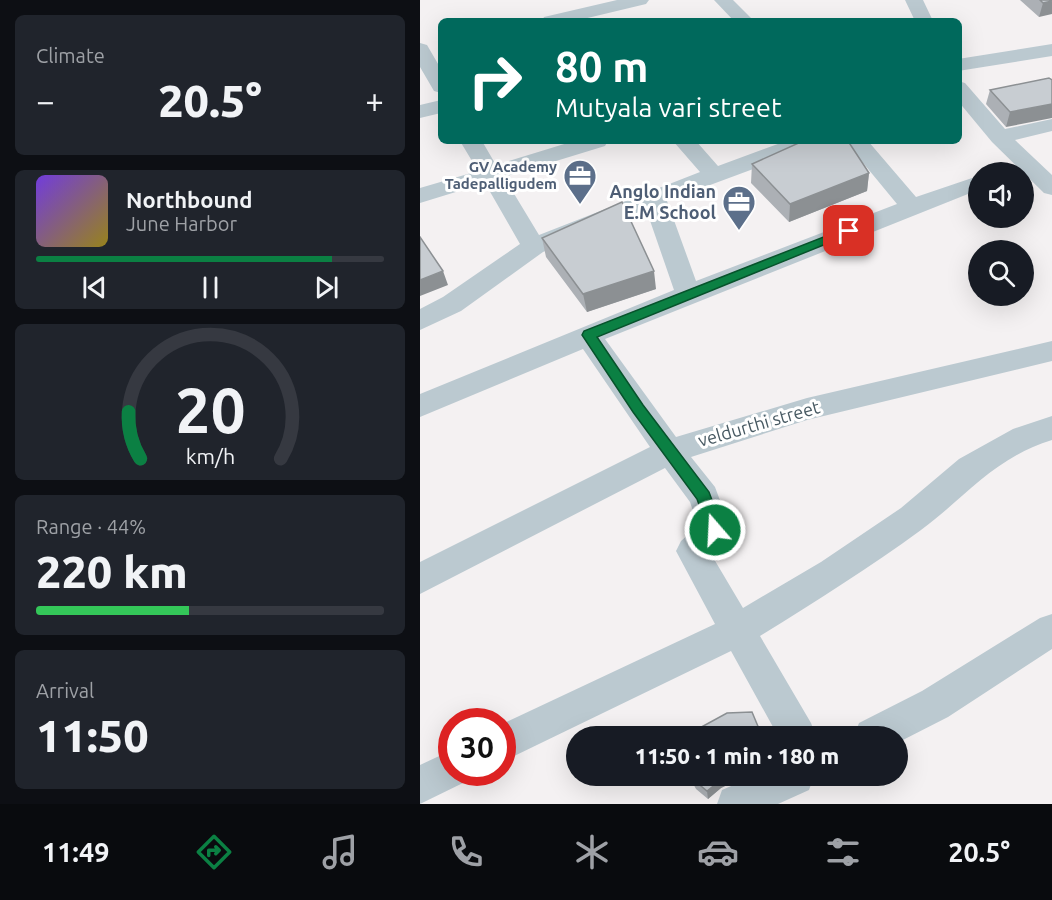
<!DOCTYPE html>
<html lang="en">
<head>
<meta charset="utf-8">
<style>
	body { margin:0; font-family:Ubuntu,sans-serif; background:#20242c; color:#f1f3f6; height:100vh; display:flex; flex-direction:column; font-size:22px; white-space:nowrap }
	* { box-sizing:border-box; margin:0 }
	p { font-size:20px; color:#9ea1a6 }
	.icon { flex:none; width:33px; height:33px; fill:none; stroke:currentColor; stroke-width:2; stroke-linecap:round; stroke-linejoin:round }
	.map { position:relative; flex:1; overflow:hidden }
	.side { display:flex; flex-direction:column; gap:15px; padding:15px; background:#0d0f14; width:420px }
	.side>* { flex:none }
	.hud { position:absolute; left:18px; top:18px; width:524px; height:126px; border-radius:9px; box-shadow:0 6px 24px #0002; background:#00695c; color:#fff; overflow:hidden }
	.buttons { position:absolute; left:548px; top:162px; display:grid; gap:12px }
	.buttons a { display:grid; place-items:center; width:66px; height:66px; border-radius:50%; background:#171b24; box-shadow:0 6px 24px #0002; font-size:30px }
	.speed { position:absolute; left:18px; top:708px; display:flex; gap:12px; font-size:30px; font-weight:700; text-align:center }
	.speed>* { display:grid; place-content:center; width:78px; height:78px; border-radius:50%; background:#171b24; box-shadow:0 6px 24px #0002; line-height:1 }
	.speed .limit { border:9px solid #d22; background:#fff; color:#111 }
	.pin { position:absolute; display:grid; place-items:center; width:51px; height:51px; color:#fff; margin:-26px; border-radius:12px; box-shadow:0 3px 9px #0006 }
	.me { position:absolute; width:66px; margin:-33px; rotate:341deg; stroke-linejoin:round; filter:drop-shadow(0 0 4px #0008) }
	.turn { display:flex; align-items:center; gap:21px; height:126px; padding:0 18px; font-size:27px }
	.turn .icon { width:78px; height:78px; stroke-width:2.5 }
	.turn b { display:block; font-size:42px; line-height:51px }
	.big { font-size:45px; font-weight:800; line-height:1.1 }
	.side .card { flex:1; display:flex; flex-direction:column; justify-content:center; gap:9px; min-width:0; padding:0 21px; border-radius:9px; background:#20242c }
	.side .dial { align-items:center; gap:0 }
	.dial svg { height:156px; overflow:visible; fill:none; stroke:#363941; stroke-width:7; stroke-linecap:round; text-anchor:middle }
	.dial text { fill:#f1f3f6; stroke:none }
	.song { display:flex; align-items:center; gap:18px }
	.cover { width:72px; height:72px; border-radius:9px; background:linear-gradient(135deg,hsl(260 70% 55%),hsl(50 70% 35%)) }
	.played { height:6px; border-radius:3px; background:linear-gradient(90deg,#0b8043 85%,#363941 85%) }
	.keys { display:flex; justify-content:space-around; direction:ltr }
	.heat { display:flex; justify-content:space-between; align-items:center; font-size:33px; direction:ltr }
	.charge { height:9px; border-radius:4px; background:linear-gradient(90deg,#34c759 44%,#363941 0) }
	.trip { position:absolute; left:146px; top:726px; width:342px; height:60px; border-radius:30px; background:#171b24; box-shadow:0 6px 24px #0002; font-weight:800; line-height:60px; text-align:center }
	.tab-bar { display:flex; height:96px; justify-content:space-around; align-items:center; background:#090b0e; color:#9ea1a6 }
	.tab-bar .icon { width:42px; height:42px }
	.tab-bar .current { color:#0b8043 }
	.tab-bar b { font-size:27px; color:#f1f3f6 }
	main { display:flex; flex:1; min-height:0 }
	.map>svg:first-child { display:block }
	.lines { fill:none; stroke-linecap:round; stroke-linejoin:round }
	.minor { fill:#bbc9d0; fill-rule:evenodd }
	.wall { fill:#acb0b5 }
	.shaded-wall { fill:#8c9093 }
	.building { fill:#c8cdd2; stroke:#8c9093; stroke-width:1.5 }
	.route { fill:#0b8043; stroke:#07532c; stroke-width:1.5 }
	.labels { text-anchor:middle; stroke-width:6; stroke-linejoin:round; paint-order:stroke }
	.far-service-label { font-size:15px; font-weight:bold; fill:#4e5e75; stroke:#fff; text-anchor:end }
	.service-label { font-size:18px; font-weight:bold; fill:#4e5e75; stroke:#fff; text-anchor:end }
	.street-label { font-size:18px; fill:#475962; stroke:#fff }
</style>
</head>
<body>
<main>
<section class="side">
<div class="card"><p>Climate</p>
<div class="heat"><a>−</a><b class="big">20.5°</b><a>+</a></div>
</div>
<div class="card">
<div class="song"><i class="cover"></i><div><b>Northbound</b><p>June Harbor</p></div></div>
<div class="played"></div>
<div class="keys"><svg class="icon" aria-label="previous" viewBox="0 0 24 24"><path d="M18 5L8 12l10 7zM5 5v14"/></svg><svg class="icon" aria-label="pause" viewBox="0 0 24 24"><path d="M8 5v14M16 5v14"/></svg><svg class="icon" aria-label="next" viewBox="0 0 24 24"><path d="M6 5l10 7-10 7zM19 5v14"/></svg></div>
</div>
<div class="card dial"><svg viewBox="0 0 100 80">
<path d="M14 69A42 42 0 1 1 86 69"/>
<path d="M14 69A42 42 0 0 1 8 45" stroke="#0b8043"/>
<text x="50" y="56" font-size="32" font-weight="700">20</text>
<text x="50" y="72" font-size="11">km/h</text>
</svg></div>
<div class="card"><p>Range · 44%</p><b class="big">220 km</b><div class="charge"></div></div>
<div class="card"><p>Arrival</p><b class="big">11:50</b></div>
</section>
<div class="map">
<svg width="632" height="804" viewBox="0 0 632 804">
	<rect width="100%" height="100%" fill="#f4f1f2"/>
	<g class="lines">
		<path class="minor" d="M197,0H229L226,4L155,21H122L124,17Z
			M294,0H313L334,21H314Z
			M485,0H503L513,21H495Z
			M0,43L7,45L21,69V93L14,91L0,67Z
			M632,44V56L538,71V59Z
			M538,81L545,83L585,129L632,119V131L595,140L632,175V195L624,193L572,142L538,101Z
			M21,100V113L0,118V105Z
			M40,141H62L76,165L154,141H188L185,146L84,177L119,235L280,172L253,141H276L298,166L366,141H398L395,146L247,201L276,281L477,204L425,141H448L496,197L558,176V190L185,339L256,437L387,398L632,341V361L387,420L271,457L295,487L311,530L306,540L291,554L323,608L401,562L481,508L539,459L593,429L632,416V440C574,458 547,496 501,530C449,568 395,602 340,636L391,723L396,736H358L311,651L82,762V724L295,624L256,551L261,541L278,526L270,502L245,468L0,594V562L230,447L163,349L0,417V394L254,290L226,209L123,252L41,311L0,330V309L23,297L100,244L65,183L0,203V188L58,171Z
			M632,614V649L528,717L477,743V736H434L439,723L502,691L620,618Z
			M32,750V772H50L45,782L0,804V765Z
			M334,776H394L389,790L358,804H297L302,790Z"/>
	</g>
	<path class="wall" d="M600,0H632L619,17Z
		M629,78L586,127L566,104L570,90Z
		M332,164L449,173L447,191L369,222L331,183Z
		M122,238L236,289L167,312L126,257Z
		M269,776H325L301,788L288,799L276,789Z"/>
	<path class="shaded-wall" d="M632,1V14L619,17L623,3Z
		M632,104V118L586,127L590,112Z
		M449,173L447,191L369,222L370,204Z
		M23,271L28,285L0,296V280Z
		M234,271L236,289L167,312L163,294Z
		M309,776H325L301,788L288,799L287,791L301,780Z"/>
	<path class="building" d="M620,0H632V1L623,3Z
		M629,78L632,80V104L590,112L570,90Z
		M383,141H428L449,173L370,204L332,164Z
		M202,202L234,271L163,294L122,238Z
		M0,237L23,271L0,280Z
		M332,712L342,736H265L307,713Z
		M272,776H309L301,780L287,791L275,781Z"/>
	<path class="route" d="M429,227L435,231L433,233L177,337L223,405L289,492L303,530L300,535H290L277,499L213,412L162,335L164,331Z"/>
	<defs>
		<symbol id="office-pin" viewBox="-11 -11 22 30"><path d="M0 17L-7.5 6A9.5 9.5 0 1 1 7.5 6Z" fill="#5c6f8a" stroke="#fff"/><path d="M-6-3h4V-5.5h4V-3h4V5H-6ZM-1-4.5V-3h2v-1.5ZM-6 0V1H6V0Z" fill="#fff"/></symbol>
	</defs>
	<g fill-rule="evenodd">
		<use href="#office-pin" x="141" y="157" width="38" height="52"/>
		<use href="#office-pin" x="300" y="183" width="38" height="52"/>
	</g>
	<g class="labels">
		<g class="far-service-label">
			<text x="137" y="172">GV Academy<tspan x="137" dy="17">Tadepalligudem</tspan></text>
		</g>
		<g class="service-label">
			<text x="296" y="198">Anglo Indian<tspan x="296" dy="21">E.M School</tspan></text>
		</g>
		<g class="street-label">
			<text transform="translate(339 424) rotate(-16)" y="6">veldurthi street</text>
		</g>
	</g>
</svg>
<div class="buttons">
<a><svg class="icon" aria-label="sound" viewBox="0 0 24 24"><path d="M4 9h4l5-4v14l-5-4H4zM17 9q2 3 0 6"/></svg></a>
<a><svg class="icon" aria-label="search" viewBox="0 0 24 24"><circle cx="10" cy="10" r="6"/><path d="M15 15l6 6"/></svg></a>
</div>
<div class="speed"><div class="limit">30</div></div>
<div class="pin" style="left:429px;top:231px;background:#d93025"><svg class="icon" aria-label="arrive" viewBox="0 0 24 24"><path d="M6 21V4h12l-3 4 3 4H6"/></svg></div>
<svg class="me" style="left:295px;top:530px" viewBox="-20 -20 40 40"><circle r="17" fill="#0b8043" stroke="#fff" stroke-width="3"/><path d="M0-11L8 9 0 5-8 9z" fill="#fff"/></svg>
<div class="trip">11:50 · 1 min · 180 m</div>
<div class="hud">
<div class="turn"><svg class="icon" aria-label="right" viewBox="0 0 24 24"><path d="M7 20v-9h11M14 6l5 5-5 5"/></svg><div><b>80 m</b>Mutyala vari street</div></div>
</div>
</div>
</main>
<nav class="tab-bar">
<b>11:49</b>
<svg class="icon current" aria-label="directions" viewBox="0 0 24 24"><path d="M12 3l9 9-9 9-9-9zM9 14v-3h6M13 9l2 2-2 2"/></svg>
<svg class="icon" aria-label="music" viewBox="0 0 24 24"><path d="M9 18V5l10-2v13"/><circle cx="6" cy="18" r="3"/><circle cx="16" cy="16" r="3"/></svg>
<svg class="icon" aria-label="phone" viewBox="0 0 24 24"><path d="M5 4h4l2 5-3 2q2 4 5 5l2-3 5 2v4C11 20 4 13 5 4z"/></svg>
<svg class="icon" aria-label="climate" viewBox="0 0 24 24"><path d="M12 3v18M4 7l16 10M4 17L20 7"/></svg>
<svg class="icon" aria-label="car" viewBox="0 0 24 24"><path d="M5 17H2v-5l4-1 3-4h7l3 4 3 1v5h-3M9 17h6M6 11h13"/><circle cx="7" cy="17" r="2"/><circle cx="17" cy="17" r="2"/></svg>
<svg class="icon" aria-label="filters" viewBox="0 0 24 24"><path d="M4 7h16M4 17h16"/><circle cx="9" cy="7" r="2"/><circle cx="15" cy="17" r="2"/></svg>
<b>20.5°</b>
</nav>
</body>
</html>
